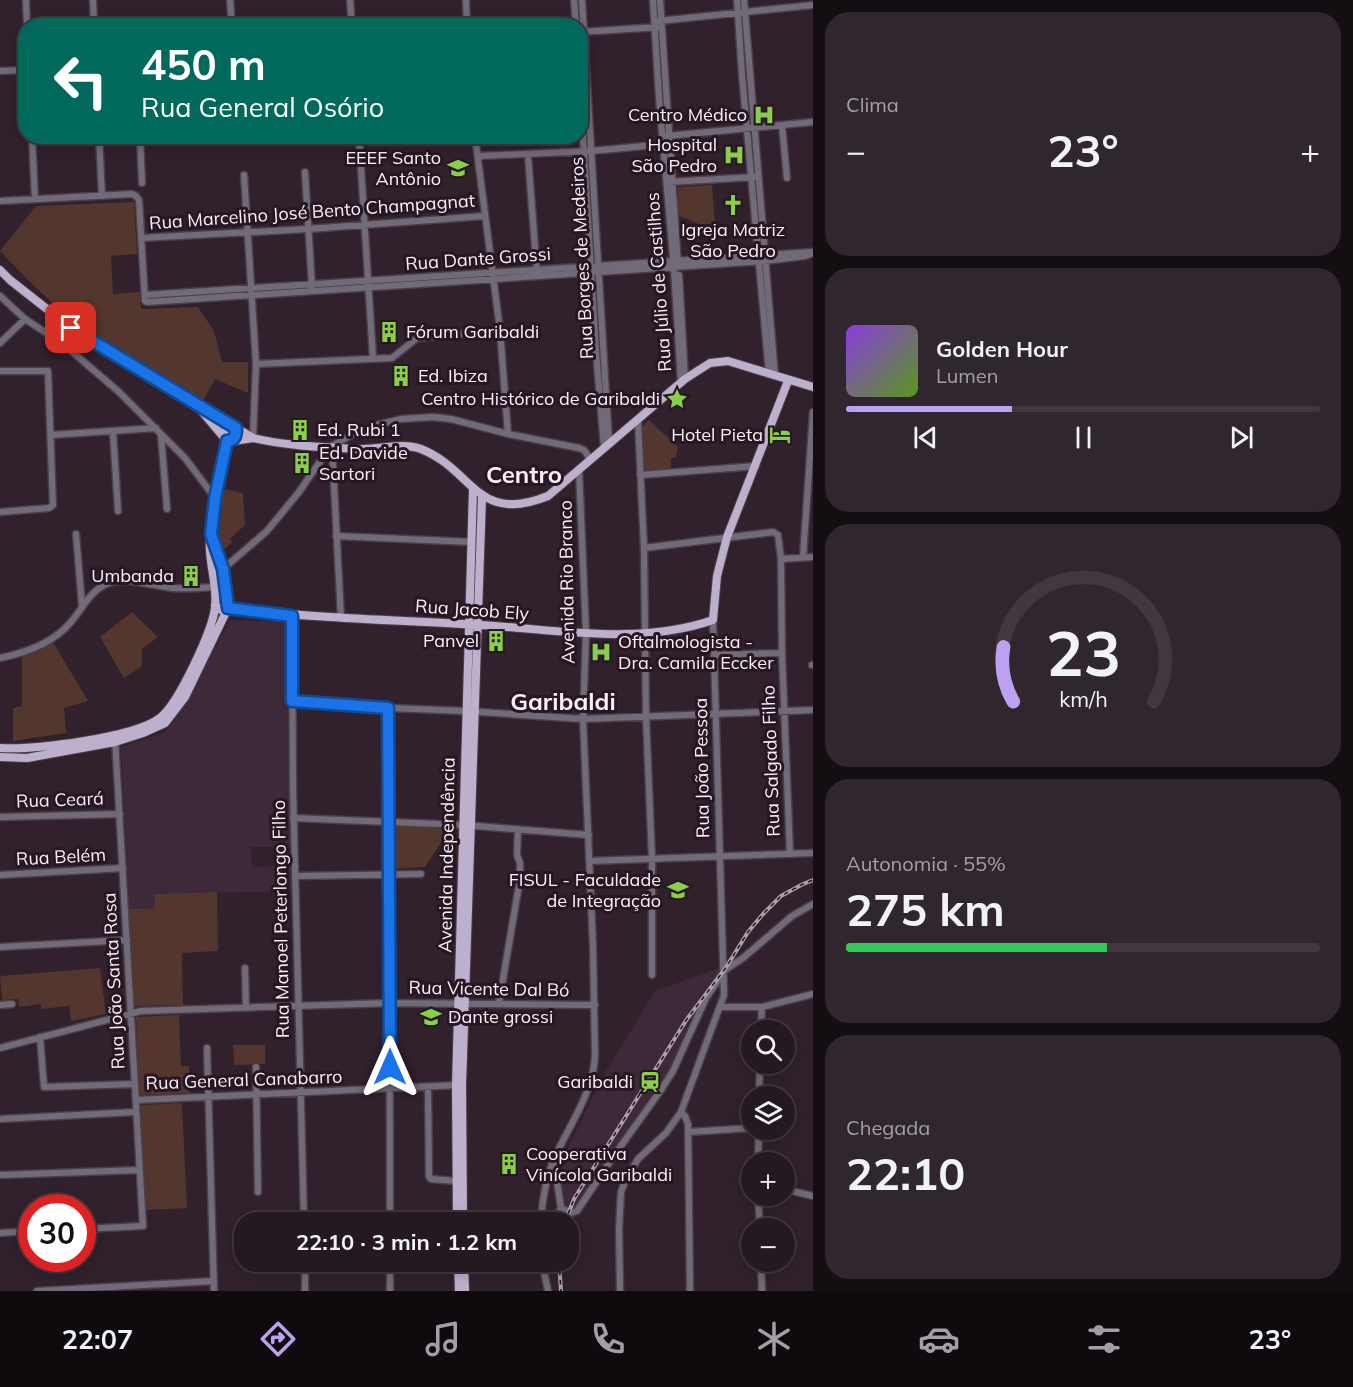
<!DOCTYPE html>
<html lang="pt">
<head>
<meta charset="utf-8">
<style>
	body { margin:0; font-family:Mulish,sans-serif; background:#30262e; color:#f1f3f6; height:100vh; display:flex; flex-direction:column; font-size:22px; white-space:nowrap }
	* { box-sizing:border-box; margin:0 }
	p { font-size:20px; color:#a3a0a5 }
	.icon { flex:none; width:33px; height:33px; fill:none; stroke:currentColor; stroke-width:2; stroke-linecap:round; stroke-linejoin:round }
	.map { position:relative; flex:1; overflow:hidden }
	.details { display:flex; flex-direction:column; gap:12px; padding:12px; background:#140e12; width:540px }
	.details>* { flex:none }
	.top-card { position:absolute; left:18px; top:18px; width:570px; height:126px; border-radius:24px; box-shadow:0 3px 15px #0003,0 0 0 2px #41383f; background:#00695c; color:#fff; overflow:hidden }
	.buttons { position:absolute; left:741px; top:1020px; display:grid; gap:12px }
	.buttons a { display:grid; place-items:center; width:54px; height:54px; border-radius:50%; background:#241921; box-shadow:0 3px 15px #0003,0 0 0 2px #41383f; font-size:30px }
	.speed { position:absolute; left:18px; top:1194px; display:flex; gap:12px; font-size:30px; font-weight:700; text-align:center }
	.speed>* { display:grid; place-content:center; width:78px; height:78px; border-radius:50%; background:#241921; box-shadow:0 3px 15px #0003,0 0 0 2px #41383f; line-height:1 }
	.speed .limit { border:9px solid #d22; background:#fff; color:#111 }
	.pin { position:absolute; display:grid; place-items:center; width:51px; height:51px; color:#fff; margin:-26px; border-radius:12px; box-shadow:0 3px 9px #0006 }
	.me { position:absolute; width:66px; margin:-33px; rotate:0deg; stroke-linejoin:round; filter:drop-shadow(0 0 4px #0008) }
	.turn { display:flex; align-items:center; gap:21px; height:126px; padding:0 24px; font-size:27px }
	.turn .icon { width:78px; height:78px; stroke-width:2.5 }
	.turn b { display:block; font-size:42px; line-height:51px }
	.big { font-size:45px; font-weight:700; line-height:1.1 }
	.details .card { flex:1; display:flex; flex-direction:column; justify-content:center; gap:9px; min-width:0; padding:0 21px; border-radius:24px; background:#30262e }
	.details .dial { align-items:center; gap:0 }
	.dial svg { height:156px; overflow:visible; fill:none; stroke:#41383f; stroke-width:7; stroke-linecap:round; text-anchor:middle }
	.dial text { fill:#f1f3f6; stroke:none }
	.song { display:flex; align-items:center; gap:18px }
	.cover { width:72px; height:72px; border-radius:9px; background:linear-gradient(135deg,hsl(270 70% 55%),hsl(90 70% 35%)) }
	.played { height:6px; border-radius:3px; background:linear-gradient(90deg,#bca0f2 35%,#41383f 35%) }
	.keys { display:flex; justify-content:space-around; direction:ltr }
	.heat { display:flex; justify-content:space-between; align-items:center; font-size:33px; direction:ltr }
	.charge { height:9px; border-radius:4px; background:linear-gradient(90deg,#34c759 55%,#41383f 0) }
	.trip { position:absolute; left:234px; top:1212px; width:345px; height:60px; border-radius:24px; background:#241921; box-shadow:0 3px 15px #0003,0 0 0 2px #41383f; font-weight:700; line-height:60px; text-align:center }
	.tab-bar { display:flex; height:96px; justify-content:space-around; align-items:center; background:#0e0a0d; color:#a3a0a5 }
	.tab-bar .icon { width:42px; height:42px }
	.tab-bar .current { color:#bca0f2 }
	.tab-bar b { font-size:27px; color:#f1f3f6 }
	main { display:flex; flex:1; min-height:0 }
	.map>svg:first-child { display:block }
	.built { fill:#3e2939 }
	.green { fill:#53362d }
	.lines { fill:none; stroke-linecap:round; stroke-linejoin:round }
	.minor-casing { stroke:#4d3e49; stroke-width:9 }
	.major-casing { stroke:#4d3e49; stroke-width:10 }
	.minor { stroke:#716b79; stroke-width:6 }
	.major { stroke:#bdb0cd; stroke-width:8 }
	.rail-casing { stroke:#ada0a9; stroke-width:4 }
	.rail { stroke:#261722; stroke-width:1.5; stroke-dasharray:4.5; stroke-linecap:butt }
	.route-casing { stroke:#114b97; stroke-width:15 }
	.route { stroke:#1a73e8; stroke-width:10 }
	.labels { text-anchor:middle; stroke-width:6; stroke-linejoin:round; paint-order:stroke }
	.poi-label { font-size:18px; fill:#fcf0f8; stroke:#261722; text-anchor:end }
	.street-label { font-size:18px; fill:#fcf0f8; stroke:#261722 }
	.district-label { font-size:24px; font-weight:bold; fill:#fcf0f8; stroke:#261722 }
</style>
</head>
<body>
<main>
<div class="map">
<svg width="813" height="1291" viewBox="0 0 813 1291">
	<rect width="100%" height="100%" fill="#30212c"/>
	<path class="built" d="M230,620L286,622L291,847H251L252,867L292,866V891L155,894V908L129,909L121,747L166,732L185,704Z
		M718,969L722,973L690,1021L670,1072L643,1114L572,1213L563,1206L558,1169L603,1076L655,991Z"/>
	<path class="green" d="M712,185L715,224L701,225L678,215V187Z
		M134,202L137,254L111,256L113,294L140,292L141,309L198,307L214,331L222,362H248V393L215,379L203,401C157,373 109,348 67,315C43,296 21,273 0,251L36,206Z
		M649,420L678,447L676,457L671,458V470L642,473L641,428Z
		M222,489L243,493L245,525L230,539L232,542L222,552C208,537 219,507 222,489Z
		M132,612L158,637L142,649V666L124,678L100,637Z
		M53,642L88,701L64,708L66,733L13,741V708L22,706V658Z
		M390,824L451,827L425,867L391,869Z
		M217,892L218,951L182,953L183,1005L132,1006L129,909L155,908V894Z
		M100,968L106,1014L71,1021L69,1006L41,1009V1004L19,1007L18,999L2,1000L0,976Z
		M179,1015L181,1066H189L190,1093L139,1095L136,1017Z
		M233,1045H265V1064L234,1065Z
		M182,1103L187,1208L145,1210L140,1105Z"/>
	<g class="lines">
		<defs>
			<path id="minor" d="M26,0L27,26
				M93,0L94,26
				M230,0L232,26
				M350,0L352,26
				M466,0L467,26
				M574,0L576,26
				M582,0L609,442
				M653,0L659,98L674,268L681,383
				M660,0L678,265
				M737,0L742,75L769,374
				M744,0L775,376
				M659,21L813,5
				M580,32L659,27
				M0,71L26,70
				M580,88L596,352L604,447
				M782,125L787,178
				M32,136L35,199
				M99,136L102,196
				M140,136L142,183
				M359,136L373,359
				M475,136L500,330L508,434
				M667,136L813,122
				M528,155L537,274
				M478,156L591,151L666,144
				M305,172L312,288
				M244,175L256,364L253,438
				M669,182L754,177
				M0,201L132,194L136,196L139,200L145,301L147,302L765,261L805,256L813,253
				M141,238L308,229L485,216
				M679,275L685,379
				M145,295L813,252
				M0,296L25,319L62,343L119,392L185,458L215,498
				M0,343L25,319
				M256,364L392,358L417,338L500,330
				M0,371H48L53,505L49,508L0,512
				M638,421L644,548L646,717L652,859V975
				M113,432L118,511
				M51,435L156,428
				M161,435L167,509
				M640,475L756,466
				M76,534L82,606
				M336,536L472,542
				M644,548L773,532L778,535L781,559L782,653L790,854
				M803,557L813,412
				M781,559L813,557
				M223,569L267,531L299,492L330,447
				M292,616L293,788L304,1222
				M341,618L332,446L356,432L377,425L401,419L433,417L451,419L508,434L579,448L584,450L590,459
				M714,655L782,653
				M0,658C25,653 53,643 70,623C81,611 89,593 104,585C126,575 150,586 173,588C187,589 201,588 215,587
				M812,665H813
				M292,701L389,708L466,711L583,719L813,710
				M389,708L390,1222
				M0,817L120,814
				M293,818L464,825L589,835
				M590,861L813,853
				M0,875L123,868
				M295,876L421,874
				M0,947L127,940
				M245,968L246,1008
				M499,1003L520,879V863L517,855L518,829
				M0,1005L12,1004
				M720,1007H762L813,994
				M761,1030L762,1007
				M40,1037L44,1087L135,1084
				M0,1048L141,1011L390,1003L595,1005
				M207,1048L214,1291
				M256,1067L258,1192
				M428,1087L429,1177L431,1179L456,1181
				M759,1096L760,1064
				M136,1100L459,1085
				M681,1112L685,1116L688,1124L690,1291
				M0,1119L136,1112
				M688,1132L752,1128
				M554,1161L561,1208
				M758,1162L759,1130
				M0,1175L139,1170
				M784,1189L813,1196
				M758,1196L760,1228
				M541,1222C542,1201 546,1178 554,1159C569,1125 593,1094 595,1056L593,946L583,719L586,633L579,470
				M554,1222L561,1208L571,1213L577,1211L613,1157L661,1090L673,1071L706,998L725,970L743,958L792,916L813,904
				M82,1229L143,1226L115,739
				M0,1233L32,1231
				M305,1262V1291
				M542,1262L548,1291
				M761,1262L762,1291
				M37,1291L214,1281
				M390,1291V1262
				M620,1291L619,1228L621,1192L625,1181L638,1159L666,1133L681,1112L724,995L713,620"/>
			<path id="major" d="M0,270L10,280L71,328L253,438C288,446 321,447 357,449C377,450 401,442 421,449C474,470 476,525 548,496L685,379L710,363L728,361L813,387
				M199,408L226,440
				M227,442L253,438
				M215,605L221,610L228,608C311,618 395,620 478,625C556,629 638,646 713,620L717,576L727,537L788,381
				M0,748C34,750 134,738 160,718C179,703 212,631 215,608C218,585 208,562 210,540C213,503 225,467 225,432L231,424
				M0,757L27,758L115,742L143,733L165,723L185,697L228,608L223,569L213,541
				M457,1222L456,1085L473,489
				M463,1222L462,1085L482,497
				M458,1262L459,1291
				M464,1262L465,1291"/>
		</defs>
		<use href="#minor" class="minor-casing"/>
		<use href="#major" class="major-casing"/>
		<use href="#minor" class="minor"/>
		<use href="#major" class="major"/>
		<defs>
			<path id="rail" d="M565,1222L574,1199L687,1019L725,969L748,932L763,914L781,896L803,884L813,880
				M559,1262L561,1291"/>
		</defs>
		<use href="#rail" class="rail-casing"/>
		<use href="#rail" class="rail"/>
	</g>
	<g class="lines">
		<defs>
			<path id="route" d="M71,328L236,428C236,436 235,440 227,441L215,498L211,534L223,569L228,608L292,616V701L388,708L390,1067"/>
		</defs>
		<use href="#route" class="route-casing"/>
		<use href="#route" class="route"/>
	</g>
	<defs>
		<symbol id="hospital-bare" viewBox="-9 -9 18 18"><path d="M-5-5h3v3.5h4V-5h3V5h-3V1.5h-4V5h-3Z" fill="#89cf48" stroke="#261722" stroke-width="2.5" paint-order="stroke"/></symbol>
		<symbol id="school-bare" viewBox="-9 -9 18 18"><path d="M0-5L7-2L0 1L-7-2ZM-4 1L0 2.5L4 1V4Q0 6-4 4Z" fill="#89cf48" stroke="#261722" stroke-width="2.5" paint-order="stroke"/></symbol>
		<symbol id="church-bare" viewBox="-9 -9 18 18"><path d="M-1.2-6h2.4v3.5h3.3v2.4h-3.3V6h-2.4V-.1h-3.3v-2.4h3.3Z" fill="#89cf48" stroke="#261722" stroke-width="2.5" paint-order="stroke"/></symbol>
		<symbol id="building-bare" viewBox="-9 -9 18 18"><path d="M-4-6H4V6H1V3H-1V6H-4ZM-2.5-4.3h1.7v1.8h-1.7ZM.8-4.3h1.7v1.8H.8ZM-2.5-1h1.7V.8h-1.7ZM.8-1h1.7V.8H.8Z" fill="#89cf48" stroke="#261722" stroke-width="2.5" paint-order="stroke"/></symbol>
		<symbol id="sight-bare" viewBox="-9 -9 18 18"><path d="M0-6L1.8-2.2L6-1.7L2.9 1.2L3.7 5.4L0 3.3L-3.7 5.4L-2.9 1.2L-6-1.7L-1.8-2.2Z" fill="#89cf48" stroke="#261722" stroke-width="2.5" paint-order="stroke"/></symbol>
		<symbol id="hotel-bare" viewBox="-9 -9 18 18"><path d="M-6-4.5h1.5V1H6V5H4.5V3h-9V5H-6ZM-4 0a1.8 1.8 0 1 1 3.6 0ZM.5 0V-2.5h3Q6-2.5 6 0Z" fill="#89cf48" stroke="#261722" stroke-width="2.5" paint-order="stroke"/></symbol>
		<symbol id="university-bare" viewBox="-9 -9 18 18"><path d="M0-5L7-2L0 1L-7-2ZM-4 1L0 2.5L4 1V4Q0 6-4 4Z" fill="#89cf48" stroke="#261722" stroke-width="2.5" paint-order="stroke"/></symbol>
		<symbol id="station-bare" viewBox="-9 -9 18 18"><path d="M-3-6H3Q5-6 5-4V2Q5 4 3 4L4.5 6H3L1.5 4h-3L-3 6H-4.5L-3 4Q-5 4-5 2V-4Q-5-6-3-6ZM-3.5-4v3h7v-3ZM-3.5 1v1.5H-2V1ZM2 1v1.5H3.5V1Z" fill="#89cf48" stroke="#261722" stroke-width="2.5" paint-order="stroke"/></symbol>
	</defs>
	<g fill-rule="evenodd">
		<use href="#hospital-bare" x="749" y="100" width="30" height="30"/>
		<use href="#hospital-bare" x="719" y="140" width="30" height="30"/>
		<use href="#school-bare" x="443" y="153" width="30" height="30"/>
		<use href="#church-bare" x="718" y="190" width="30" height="30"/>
		<use href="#building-bare" x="374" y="317" width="30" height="30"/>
		<use href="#building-bare" x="386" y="361" width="30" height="30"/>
		<use href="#sight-bare" x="662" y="384" width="30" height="30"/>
		<use href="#building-bare" x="285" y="415" width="30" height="30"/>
		<use href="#hotel-bare" x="765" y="420" width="30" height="30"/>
		<use href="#building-bare" x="287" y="448" width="30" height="30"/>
		<use href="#building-bare" x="176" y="561" width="30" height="30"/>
		<use href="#building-bare" x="481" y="626" width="30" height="30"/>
		<use href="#hospital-bare" x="586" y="637" width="30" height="30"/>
		<use href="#university-bare" x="663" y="875" width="30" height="30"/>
		<use href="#school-bare" x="416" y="1002" width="30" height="30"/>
		<use href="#station-bare" x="635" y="1067" width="30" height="30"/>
		<use href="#building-bare" x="494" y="1149" width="30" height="30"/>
	</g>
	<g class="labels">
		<g class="poi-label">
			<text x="747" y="121">Centro Médico</text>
			<text x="717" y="151">Hospital<tspan x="717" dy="21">São Pedro</tspan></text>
			<text x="441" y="164">EEEF Santo<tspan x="441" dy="21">Antônio</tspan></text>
			<text x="733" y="236" text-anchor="middle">Igreja Matriz<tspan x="733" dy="21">São Pedro</tspan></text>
			<text x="406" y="338" text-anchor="start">Fórum Garibaldi</text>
			<text x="418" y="382" text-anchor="start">Ed. Ibiza</text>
			<text x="660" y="405">Centro Histórico de Garibaldi</text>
			<text x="317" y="436" text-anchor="start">Ed. Rubi 1</text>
			<text x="763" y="441">Hotel Pieta</text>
			<text x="319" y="459" text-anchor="start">Ed. Davide<tspan x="319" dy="21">Sartori</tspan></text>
			<text x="174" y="582">Umbanda</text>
			<text x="479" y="647">Panvel</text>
			<text x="618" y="648" text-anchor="start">Oftalmologista -<tspan x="618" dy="21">Dra. Camila Eccker</tspan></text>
			<text x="661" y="886">FISUL - Faculdade<tspan x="661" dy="21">de Integração</tspan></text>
			<text x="448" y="1023" text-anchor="start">Dante grossi</text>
			<text x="633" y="1088">Garibaldi</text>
			<text x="526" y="1160" text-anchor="start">Cooperativa<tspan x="526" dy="21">Vinícola Garibaldi</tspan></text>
		</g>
		<g class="street-label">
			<text transform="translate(312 212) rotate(-4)" y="6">Rua Marcelino José Bento Champagnat</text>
			<text transform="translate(582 258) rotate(-93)" y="6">Rua Borges de Medeiros</text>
			<text transform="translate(478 259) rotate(-4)" y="6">Rua Dante Grossi</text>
			<text transform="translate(659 282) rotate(-94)" y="6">Rua Júlio de Castilhos</text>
			<text transform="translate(567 582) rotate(-91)" y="6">Avenida Rio Branco</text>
			<text transform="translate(472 610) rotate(4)" y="6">Rua Jacob Ely</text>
			<text transform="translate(771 761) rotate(-92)" y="6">Rua Salgado Filho</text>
			<text transform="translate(702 768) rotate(-91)" y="6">Rua João Pessoa</text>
			<text transform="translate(60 800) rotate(-2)" y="6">Rua Ceará</text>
			<text transform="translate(447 855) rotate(-89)" y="6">Avenida Independência</text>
			<text transform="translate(61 857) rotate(-3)" y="6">Rua Belém</text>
			<text transform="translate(281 919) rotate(-91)" y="6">Rua Manoel Peterlongo Filho</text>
			<text transform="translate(114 981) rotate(-93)" y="6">Rua João Santa Rosa</text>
			<text transform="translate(489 989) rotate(1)" y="6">Rua Vicente Dal Bó</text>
			<text transform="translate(244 1080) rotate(-2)" y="6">Rua General Canabarro</text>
		</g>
		<g class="district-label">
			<text x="524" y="483">Centro</text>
			<text x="563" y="710">Garibaldi</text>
		</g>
	</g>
</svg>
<div class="buttons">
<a><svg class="icon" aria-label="search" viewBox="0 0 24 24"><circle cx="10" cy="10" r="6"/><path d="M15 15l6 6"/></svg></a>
<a><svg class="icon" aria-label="layers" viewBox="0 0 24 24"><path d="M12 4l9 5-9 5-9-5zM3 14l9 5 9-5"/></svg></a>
<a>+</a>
<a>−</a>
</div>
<div class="speed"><div class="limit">30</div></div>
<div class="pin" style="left:71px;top:328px;background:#d93025"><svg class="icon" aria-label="arrive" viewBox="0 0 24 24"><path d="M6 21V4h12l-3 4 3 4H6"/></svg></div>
<svg class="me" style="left:390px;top:1067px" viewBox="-20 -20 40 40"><path d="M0-17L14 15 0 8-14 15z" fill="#1a73e8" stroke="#fff" stroke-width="4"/></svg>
<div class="trip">22:10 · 3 min · 1.2 km</div>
<div class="top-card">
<div class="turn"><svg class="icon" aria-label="left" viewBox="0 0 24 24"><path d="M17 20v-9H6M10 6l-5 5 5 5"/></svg><div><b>450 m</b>Rua General Osório</div></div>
</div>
</div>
<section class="details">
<div class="card"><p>Clima</p>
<div class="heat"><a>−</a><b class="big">23°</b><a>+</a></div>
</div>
<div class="card">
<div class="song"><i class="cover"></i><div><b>Golden Hour</b><p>Lumen</p></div></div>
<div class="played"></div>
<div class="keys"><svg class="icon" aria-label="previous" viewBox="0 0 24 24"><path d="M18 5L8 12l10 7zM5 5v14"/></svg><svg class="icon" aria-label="pause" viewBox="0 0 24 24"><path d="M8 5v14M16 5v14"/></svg><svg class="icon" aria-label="next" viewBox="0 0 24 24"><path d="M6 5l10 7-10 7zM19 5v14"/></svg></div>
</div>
<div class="card dial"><svg viewBox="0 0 100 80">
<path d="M14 69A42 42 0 1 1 86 69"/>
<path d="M14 69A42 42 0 0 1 9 41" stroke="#bca0f2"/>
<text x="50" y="56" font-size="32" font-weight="700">23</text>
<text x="50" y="72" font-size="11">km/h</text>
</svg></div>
<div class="card"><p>Autonomia · 55%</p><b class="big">275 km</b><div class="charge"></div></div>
<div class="card"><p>Chegada</p><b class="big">22:10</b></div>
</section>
</main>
<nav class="tab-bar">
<b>22:07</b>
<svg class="icon current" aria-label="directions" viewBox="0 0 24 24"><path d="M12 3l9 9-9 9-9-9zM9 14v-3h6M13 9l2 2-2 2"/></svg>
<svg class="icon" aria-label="music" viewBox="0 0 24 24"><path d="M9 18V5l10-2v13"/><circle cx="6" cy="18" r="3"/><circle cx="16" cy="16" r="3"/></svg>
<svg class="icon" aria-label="phone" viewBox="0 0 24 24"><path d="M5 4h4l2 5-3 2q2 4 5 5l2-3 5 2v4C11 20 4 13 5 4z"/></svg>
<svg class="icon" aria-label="climate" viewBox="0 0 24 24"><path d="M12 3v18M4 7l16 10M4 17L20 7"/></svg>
<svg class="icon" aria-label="car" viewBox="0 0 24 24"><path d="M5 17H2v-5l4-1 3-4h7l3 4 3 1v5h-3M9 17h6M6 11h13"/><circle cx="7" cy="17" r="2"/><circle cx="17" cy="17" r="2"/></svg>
<svg class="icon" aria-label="filters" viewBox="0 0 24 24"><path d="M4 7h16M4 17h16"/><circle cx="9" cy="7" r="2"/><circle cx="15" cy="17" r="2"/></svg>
<b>23°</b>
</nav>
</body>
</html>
